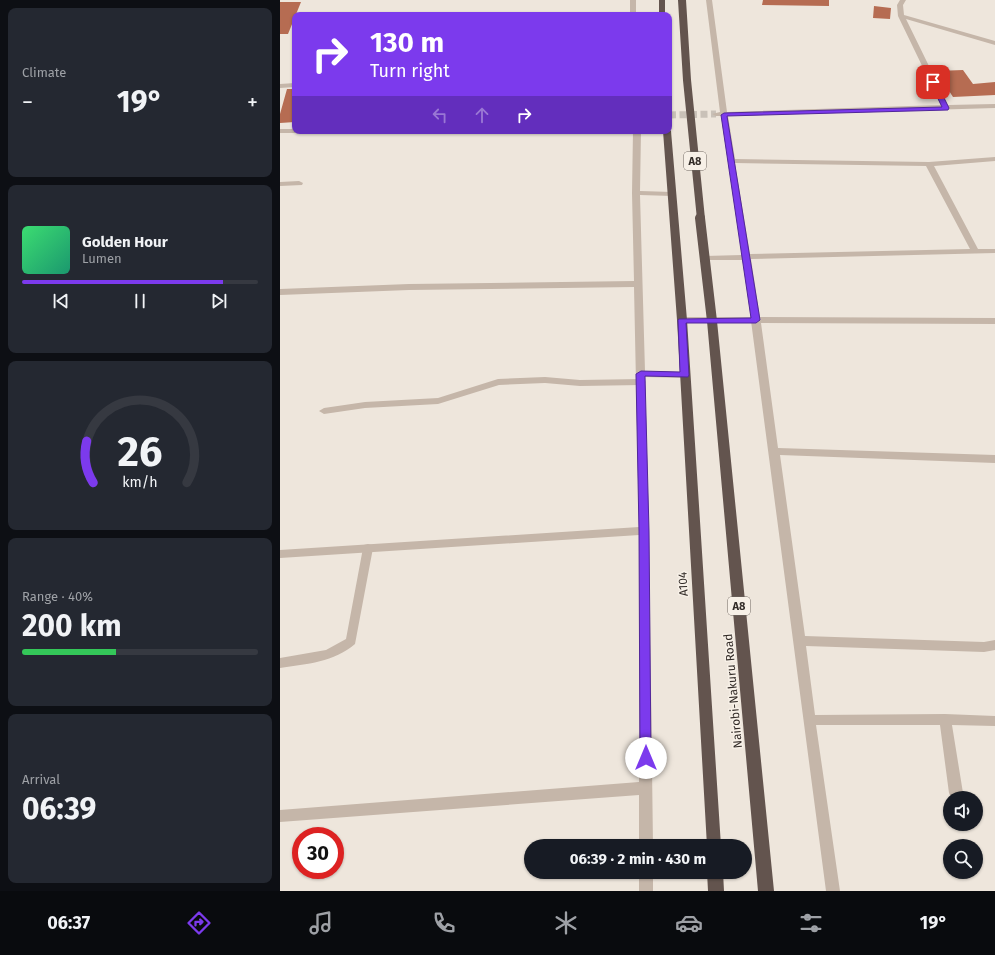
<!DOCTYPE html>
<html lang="en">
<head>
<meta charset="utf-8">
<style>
	body { margin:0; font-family:"Fira Sans",sans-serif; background:#242831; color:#f1f3f6; height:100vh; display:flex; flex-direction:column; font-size:15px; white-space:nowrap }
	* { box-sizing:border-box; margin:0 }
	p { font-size:13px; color:#9ea1a6 }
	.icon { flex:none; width:22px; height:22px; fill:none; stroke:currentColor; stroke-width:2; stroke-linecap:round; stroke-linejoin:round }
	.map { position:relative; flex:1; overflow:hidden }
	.details { display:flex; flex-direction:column; gap:8px; padding:8px; background:#0d0f14; width:280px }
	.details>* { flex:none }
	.hud { position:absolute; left:12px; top:12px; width:380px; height:122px; border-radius:8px; box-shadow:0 1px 3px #0004; background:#7c3aed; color:#fff; overflow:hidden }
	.fabs { position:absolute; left:663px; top:791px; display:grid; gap:8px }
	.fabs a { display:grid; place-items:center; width:40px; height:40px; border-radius:50%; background:#171b24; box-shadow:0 1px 3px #0004; font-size:20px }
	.speed { position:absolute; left:12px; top:827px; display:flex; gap:8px; font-size:20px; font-weight:700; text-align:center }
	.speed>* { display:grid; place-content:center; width:52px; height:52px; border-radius:50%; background:#171b24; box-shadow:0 1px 3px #0004; line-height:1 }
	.speed .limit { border:6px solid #d22; background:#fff; color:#111 }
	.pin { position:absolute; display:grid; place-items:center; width:34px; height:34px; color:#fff; margin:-17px; border-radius:8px; box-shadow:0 2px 6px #0006 }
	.me { position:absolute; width:44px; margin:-22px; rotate:0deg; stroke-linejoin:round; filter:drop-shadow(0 0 3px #0008) }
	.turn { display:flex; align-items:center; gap:14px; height:84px; padding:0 12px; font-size:18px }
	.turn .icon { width:52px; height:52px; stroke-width:2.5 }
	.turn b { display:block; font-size:28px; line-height:34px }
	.lanes { display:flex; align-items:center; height:38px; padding:0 12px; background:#0003; justify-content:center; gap:20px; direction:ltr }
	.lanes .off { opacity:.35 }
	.big { font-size:30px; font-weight:700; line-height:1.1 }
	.details .widget { flex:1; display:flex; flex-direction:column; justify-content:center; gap:6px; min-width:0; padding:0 14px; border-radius:8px; background:#242831 }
	.details .dial { align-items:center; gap:0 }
	.dial svg { height:104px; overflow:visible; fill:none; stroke:#363941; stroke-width:7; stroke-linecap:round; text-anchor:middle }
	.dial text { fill:#f1f3f6; stroke:none }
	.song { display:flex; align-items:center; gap:12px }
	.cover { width:48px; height:48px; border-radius:6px; background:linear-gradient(135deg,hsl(140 70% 55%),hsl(160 70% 35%)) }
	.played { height:4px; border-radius:2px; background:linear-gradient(90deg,#7c3aed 85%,#363941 85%) }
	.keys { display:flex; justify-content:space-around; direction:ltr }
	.heat { display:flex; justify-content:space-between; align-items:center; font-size:22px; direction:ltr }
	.charge { height:6px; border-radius:3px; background:linear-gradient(90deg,#34c759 40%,#363941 0) }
	.trip { position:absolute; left:244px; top:839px; width:228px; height:40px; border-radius:20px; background:#171b24; box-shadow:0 1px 3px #0004; font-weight:700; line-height:40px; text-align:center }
	.dock { display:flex; height:64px; justify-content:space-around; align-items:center; background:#090b0e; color:#9ea1a6 }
	.dock .icon { width:28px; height:28px }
	.dock .selected { color:#7c3aed }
	.dock b { font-size:18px; color:#f1f3f6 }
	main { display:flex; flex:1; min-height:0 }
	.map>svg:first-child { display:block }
	.building { fill:#b66c52 }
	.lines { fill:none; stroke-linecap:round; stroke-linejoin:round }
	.minor-tunnel { stroke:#c9c1b8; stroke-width:7; stroke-dasharray:7 3.5; stroke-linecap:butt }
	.service { fill:#c5b6a9; fill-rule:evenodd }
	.minor { fill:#c5b6a9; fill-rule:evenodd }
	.trunk { fill:#63544e; fill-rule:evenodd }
	.trunk-bridge-far1 { stroke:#63544e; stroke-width:8 }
	.trunk-bridge { stroke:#63544e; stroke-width:10 }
	.route { fill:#7c3aed; stroke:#51269a }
	.labels { text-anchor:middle; stroke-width:3; stroke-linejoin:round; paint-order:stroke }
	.shield { fill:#f7f0e7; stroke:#6e6761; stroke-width:1 }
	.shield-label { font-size:11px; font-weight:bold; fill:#332c28 }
	.street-label { font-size:12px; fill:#332c28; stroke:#f7f0e7 }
</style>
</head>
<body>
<main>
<section class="details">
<div class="widget"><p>Climate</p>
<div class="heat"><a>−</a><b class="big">19°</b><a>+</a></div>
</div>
<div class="widget">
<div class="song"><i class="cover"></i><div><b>Golden Hour</b><p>Lumen</p></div></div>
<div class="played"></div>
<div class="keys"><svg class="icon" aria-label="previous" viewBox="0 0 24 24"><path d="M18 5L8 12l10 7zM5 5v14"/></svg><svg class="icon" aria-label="pause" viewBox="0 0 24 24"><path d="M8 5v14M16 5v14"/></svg><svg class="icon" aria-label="next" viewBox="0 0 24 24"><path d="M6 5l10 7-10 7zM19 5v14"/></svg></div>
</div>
<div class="widget dial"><svg viewBox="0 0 100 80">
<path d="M14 69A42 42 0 1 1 86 69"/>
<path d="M14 69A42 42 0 0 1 9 37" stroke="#7c3aed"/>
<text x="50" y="56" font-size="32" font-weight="700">26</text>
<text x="50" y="72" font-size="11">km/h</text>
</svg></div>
<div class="widget"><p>Range · 40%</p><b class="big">200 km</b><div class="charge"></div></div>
<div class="widget"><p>Arrival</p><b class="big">06:39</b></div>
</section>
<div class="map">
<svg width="715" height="891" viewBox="0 0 715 891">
	<rect width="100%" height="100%" fill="#eee6dc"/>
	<path class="building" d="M483,0H549V6L482,5Z
		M0,2H21L8,34H0Z
		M594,6L611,8L610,19L593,18Z
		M683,70L693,84L715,82V95L673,97L656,71Z
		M7,89H15V122L0,123V114Z"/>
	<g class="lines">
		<path class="minor-tunnel" d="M389,115L436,114"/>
		<path class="service" d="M402,317H475L479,320L475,323L399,322L398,320Z
			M265,377L300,380L361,379L366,382L361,385L300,386L265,383L219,385L158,404L85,408L44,414L39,411L44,408L85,402L158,398L218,379Z
			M88,544L92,545L93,548L75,644C54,662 27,664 0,668V658L46,650L66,639L83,548L84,545Z"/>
		<path class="minor" d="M350,0H356V15H350Z
			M426,0H432L447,112L661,105L618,16L617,5L620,0H626L623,5L624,15L715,41V45L626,19L668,105L715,104V108L448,116L455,159L649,162L715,157V161L654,166L698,249H715V253L471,259L480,317L715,318V324L481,323L498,448L715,455V463L500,455L525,636L704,642L715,640V650L704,652L526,646L535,715L665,714L715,716V726L672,725L683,793L679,798L671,797L669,793L660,725H536L560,891H546L463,260H425L421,258L425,256L462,255L441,116H436L432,114L440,112ZM455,163L646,166L690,249L470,254Z
			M15,83V87L0,88V84Z
			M0,129H15V131H19L15,133H0Z
			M353,131H361L360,191L392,192L396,194L392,196L360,195L365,371L405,372L410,375L405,378L365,377L369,531L373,846H359V795L0,822V810L359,782V535L0,558V550L359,527L354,287L129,290L0,295V289L129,284L354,281L352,193Z
			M19,181L23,183L22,185L0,186V182Z
			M359,872H373V891H359Z"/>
		<path class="trunk" d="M379,0H385V15H379Z
			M389,129L391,131L407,320L441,846H427L397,320L383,131H389Z
			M432,318L437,321L494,891H478L427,321Z
			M427,872H443L444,891H428Z"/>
		<path class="trunk-bridge-far1" d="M402,0L407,80L421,219"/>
		<path class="trunk-bridge" d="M420,218L432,321"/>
	</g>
	<path class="route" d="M653,80L656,82L669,108L668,110L447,116L480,320L476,323H406L409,375L408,377L365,376L369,531L371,758L370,761L366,763L361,761L360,758L359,531L356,374L361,371L400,372L398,320L399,319L471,318L441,115L444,113L662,107L650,82Z"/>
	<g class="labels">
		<g class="shield">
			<rect x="404" y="152" width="22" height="18" rx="3"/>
			<rect x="448" y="597" width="22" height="18" rx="3"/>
		</g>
		<g class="shield-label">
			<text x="415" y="165">A8</text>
			<text x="459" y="610">A8</text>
		</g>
		<g class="street-label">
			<text transform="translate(403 584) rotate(-93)" y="4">A104</text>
			<text transform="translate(453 691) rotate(-95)" y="4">Nairobi-Nakuru Road</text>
		</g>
	</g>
</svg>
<div class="fabs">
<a><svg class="icon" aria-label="sound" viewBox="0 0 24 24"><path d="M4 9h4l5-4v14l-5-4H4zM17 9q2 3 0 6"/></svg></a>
<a><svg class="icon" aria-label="search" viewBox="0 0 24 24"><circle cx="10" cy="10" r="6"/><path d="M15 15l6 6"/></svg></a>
</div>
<div class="speed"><div class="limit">30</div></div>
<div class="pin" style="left:653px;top:82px;background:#d93025"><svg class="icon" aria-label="arrive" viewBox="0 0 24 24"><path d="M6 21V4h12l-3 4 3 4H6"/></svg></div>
<svg class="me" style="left:366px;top:758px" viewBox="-20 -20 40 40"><circle r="19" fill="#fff"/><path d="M0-13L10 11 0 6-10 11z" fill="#7c3aed"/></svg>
<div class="trip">06:39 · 2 min · 430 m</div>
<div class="hud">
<div class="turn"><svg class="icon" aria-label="right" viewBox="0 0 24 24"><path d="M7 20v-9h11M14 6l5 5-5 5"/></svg><div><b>130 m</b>Turn right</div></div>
<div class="lanes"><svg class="icon off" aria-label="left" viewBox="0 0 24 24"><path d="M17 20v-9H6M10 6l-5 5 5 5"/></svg><svg class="icon off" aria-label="ahead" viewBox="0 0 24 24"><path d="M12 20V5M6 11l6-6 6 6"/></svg><svg class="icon" aria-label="right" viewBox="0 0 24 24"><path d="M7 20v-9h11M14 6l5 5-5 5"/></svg></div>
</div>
</div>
</main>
<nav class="dock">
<b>06:37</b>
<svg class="icon selected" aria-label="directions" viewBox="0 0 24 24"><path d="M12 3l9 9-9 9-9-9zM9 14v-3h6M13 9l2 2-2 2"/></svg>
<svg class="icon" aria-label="music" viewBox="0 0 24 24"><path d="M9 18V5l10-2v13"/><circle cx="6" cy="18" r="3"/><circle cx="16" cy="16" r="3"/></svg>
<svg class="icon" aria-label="phone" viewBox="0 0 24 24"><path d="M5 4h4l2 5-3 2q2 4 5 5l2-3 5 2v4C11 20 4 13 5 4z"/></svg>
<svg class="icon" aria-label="climate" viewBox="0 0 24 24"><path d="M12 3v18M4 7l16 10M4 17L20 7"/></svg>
<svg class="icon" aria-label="car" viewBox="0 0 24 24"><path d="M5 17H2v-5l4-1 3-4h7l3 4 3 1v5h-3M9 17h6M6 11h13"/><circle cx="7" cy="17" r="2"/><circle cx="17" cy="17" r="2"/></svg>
<svg class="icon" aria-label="filters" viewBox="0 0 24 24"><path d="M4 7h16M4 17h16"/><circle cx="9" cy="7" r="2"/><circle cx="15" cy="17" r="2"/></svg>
<b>19°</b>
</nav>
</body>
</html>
